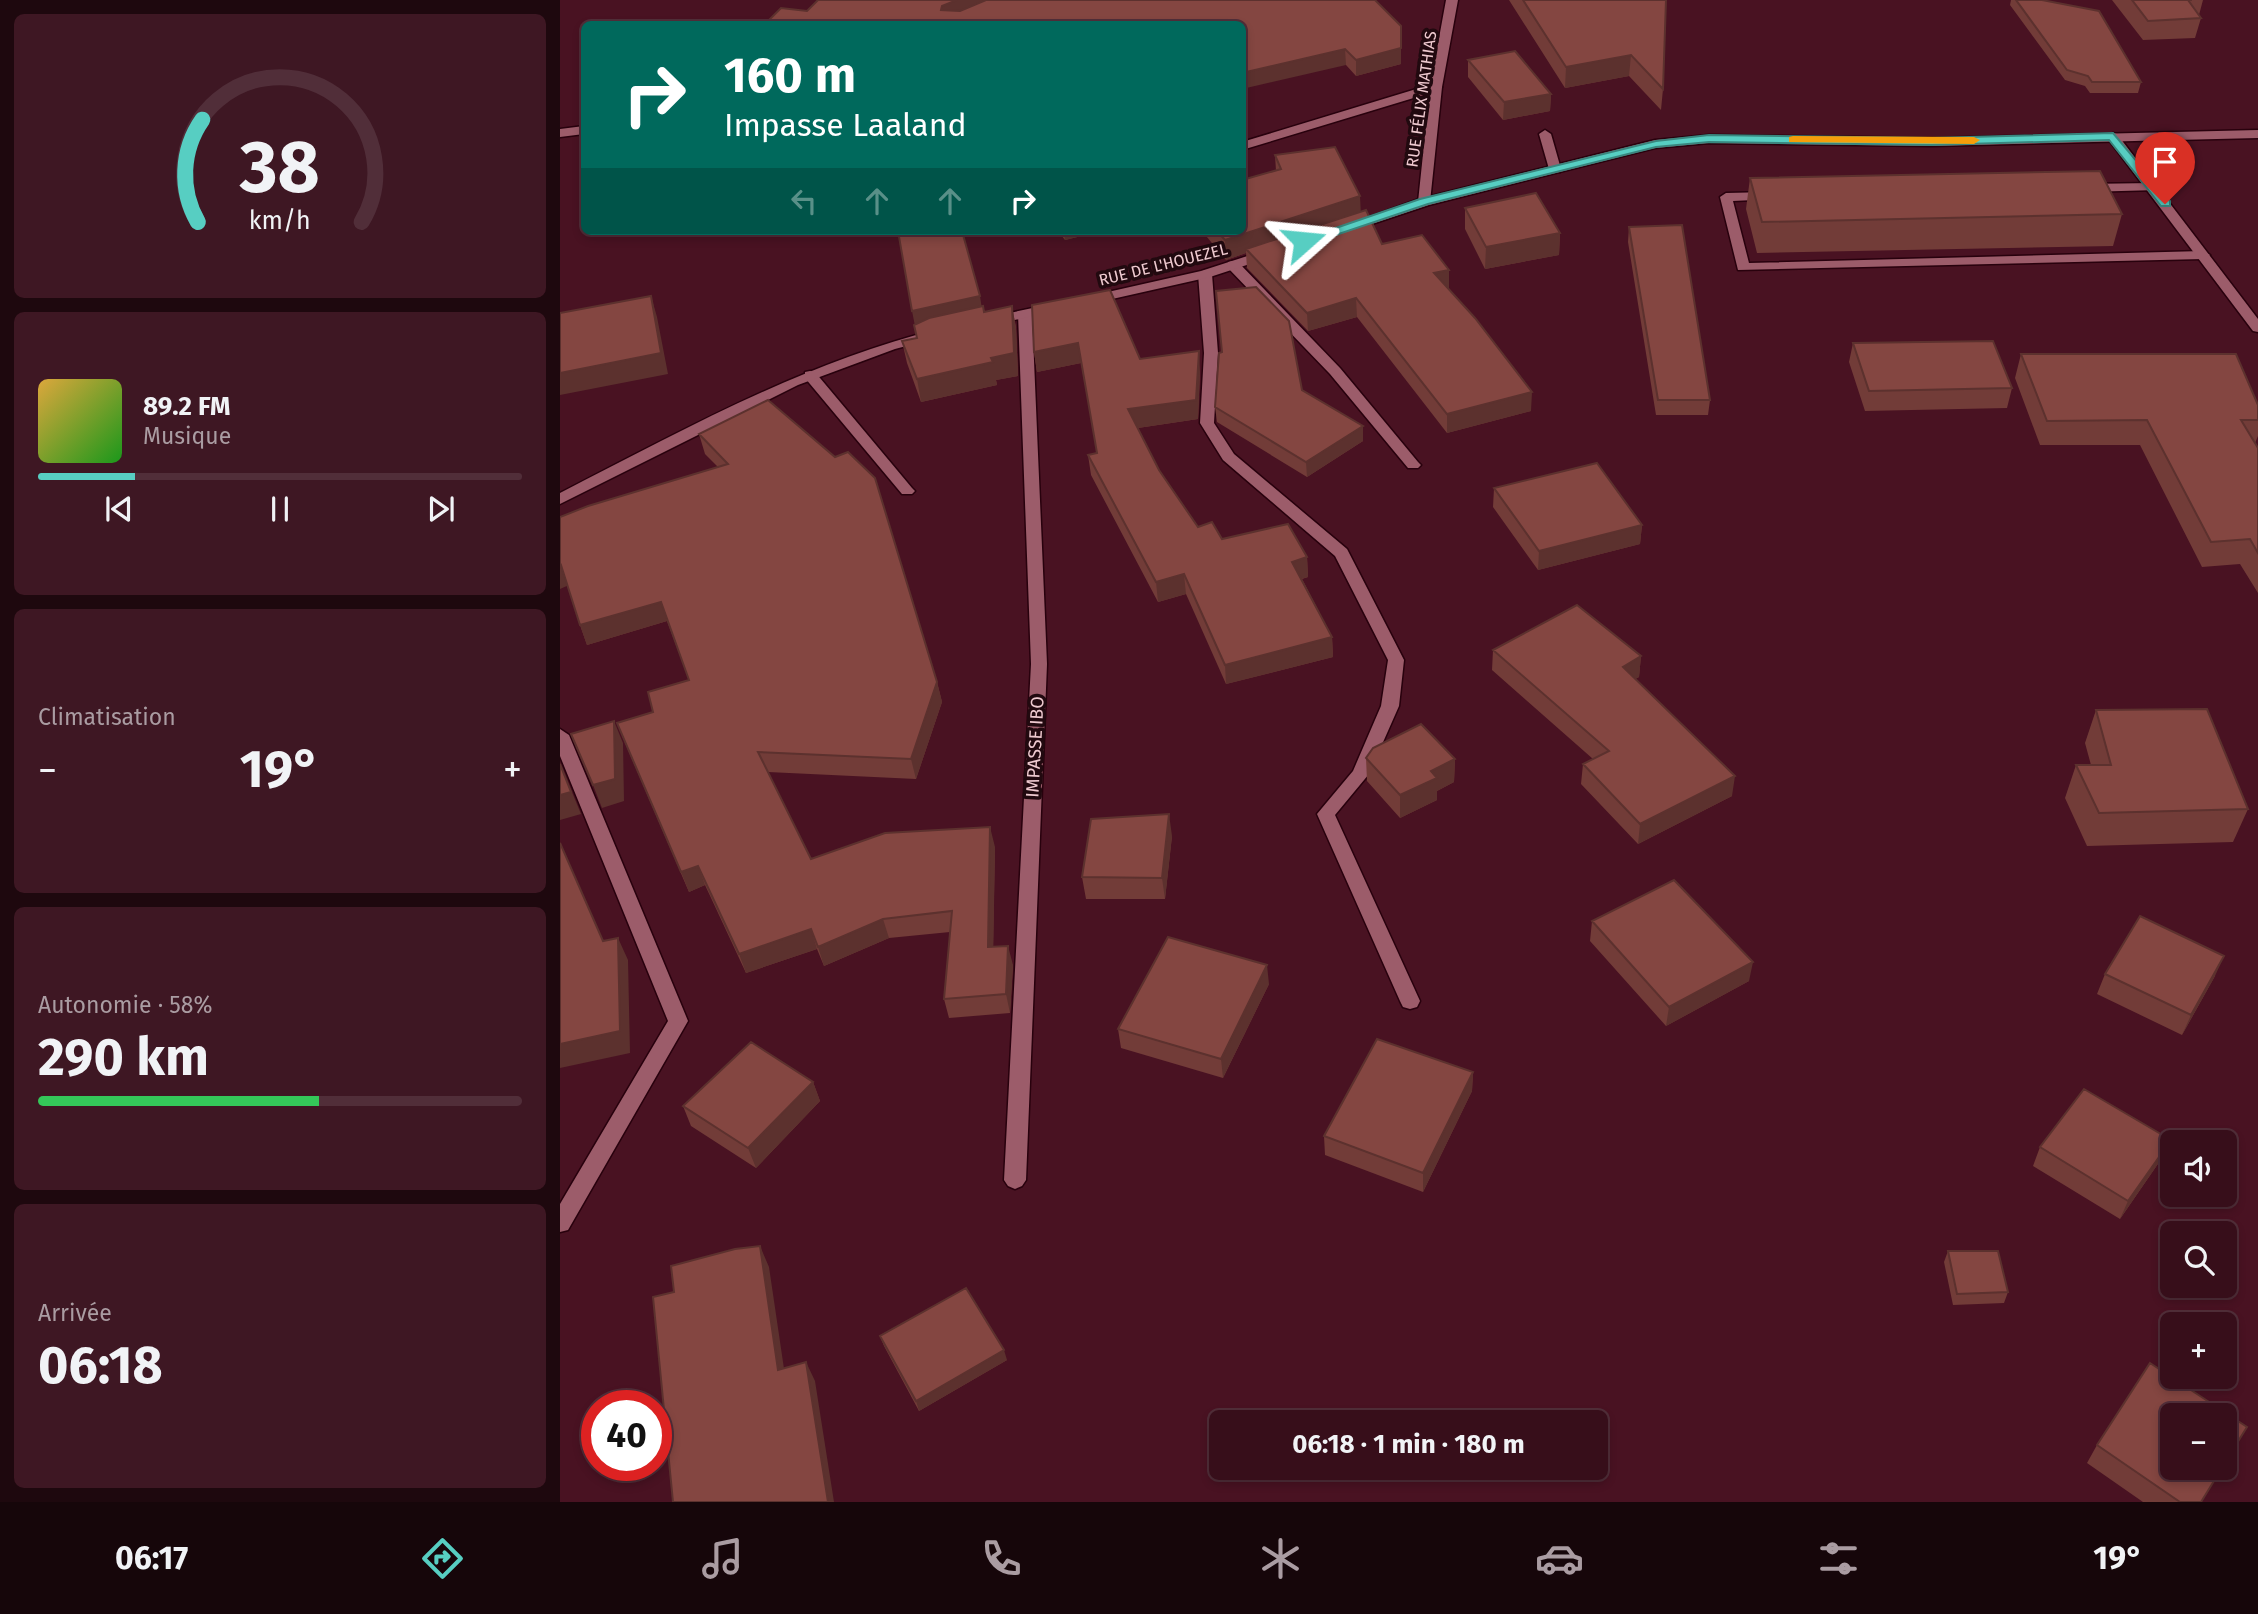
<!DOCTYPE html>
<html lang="fr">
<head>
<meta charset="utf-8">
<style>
	body { margin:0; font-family:"Fira Sans",sans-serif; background:#3e1723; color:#f1f3f6; height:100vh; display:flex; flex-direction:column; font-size:26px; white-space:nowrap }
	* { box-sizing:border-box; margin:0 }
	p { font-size:23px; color:#aa9ca2 }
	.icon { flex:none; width:38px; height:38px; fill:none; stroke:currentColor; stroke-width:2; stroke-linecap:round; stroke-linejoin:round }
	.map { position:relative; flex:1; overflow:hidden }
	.sheet { display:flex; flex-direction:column; gap:14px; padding:14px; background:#1e080e; width:560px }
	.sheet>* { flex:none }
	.top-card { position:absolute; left:21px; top:21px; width:665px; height:214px; border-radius:10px; box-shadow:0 4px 10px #0003,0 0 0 2px #512e39; background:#00695c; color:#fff; overflow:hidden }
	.tools { position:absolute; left:1600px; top:1130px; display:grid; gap:14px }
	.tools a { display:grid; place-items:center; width:77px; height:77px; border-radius:10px; background:#370e1a; box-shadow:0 4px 10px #0003,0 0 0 2px #512e39; font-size:35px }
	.speed { position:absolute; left:21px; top:1390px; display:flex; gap:14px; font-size:35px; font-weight:700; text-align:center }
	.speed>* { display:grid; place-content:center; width:91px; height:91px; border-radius:50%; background:#370e1a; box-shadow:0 4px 10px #0003,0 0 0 2px #512e39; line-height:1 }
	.speed .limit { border:10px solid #d22; background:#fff; color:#111 }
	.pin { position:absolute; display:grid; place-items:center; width:60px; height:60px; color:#fff; margin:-72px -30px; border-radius:50% 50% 50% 0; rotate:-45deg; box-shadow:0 0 7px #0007 }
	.pin .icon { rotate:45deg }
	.me { position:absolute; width:77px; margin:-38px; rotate:72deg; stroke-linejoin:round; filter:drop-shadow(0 0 5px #0008) }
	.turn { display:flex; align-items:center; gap:24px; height:147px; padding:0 28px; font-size:32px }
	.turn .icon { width:91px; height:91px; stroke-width:2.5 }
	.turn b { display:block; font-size:49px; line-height:60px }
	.lanes { display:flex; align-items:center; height:66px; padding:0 28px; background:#0003; justify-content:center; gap:35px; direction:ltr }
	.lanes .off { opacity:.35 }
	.big { font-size:52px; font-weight:700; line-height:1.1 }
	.sheet .card { flex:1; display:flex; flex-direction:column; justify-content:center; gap:10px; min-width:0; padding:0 24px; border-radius:10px; background:#3e1723 }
	.sheet .dial { align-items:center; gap:0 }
	.dial svg { height:182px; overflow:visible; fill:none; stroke:#512e39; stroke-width:7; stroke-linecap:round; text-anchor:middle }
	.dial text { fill:#f1f3f6; stroke:none }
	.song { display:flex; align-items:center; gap:21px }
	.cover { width:84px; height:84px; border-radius:10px; background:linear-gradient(135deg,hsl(40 70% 55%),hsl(120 70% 35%)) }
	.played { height:7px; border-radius:4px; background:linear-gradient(90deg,#57cec2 20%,#512e39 20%) }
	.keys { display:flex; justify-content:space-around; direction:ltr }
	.heat { display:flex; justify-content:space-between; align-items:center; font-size:38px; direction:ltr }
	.charge { height:10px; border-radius:5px; background:linear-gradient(90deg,#34c759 58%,#512e39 0) }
	.trip { position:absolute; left:649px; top:1410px; width:399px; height:70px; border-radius:10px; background:#370e1a; box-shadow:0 4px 10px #0003,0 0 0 2px #512e39; font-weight:700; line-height:70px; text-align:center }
	.tabs { display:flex; height:112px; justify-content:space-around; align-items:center; background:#16060a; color:#aa9ca2 }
	.tabs .icon { width:49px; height:49px }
	.tabs .selected { color:#57cec2 }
	.tabs b { font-size:32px; color:#f1f3f6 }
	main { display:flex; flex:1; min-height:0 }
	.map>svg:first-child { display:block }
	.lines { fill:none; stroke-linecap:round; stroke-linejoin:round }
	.lane-casing { stroke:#28010d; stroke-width:3 }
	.street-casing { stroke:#28010d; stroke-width:3 }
	.secondary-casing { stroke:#28010d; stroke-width:3 }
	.lane { fill:#9c5c6a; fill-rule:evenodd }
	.street { fill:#9c5c6a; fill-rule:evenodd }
	.secondary { fill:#9c5c6a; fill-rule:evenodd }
	.wall { fill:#723c38 }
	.shaded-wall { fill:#5c312e }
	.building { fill:#844641; stroke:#5c312e; stroke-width:2 }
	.route { fill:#57cec2; stroke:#39867e; stroke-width:2 }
	.slow { fill:#f59e0b }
	.labels { text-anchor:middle; stroke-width:7; stroke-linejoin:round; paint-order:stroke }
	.far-street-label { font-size:16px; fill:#efcad0; stroke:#21090f }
	.street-label { font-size:18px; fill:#efcad0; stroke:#21090f }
</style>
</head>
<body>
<main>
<section class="sheet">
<div class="card dial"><svg viewBox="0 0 100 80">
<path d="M14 69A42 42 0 1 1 86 69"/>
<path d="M14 69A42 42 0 0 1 16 24" stroke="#57cec2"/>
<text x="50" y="56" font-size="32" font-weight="700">38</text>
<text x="50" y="72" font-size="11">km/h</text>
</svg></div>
<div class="card">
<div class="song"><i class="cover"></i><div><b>89.2 FM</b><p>Musique</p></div></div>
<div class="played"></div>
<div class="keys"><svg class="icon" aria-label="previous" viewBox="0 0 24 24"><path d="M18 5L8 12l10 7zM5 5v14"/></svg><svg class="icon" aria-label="pause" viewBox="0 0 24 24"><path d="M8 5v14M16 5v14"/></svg><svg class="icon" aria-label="next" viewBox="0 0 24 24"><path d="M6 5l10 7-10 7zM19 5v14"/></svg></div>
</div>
<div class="card"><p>Climatisation</p>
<div class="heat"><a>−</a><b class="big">19°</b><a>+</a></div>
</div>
<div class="card"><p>Autonomie · 58%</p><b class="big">290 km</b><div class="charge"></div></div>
<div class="card"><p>Arrivée</p><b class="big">06:18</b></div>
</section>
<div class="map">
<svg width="1698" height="1502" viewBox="0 0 1698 1502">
	<rect width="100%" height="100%" fill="#491222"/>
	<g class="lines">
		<defs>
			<path id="lane" d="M876,83L882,87L880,90L682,150V142Z
				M985,130L991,134L1001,169L1000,172L989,169L979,134Z
				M1593,183L1599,187L1598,190L1525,192L1519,188L1525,184Z
				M1210,192L1216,196L1215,199L1173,201L1189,263L1643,251L1650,255L1643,259L1178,270L1160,197L1166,193Z
				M250,371L255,372L352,488L355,491L352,494H342L245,378V372Z"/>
			<path id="street" d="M886,0H898L882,87L870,202L864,206L858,202L870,87Z
				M24,126V134L0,137V129Z
				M1553,133L1557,134L1698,319V332L1693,331L1549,140L1547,137Z
				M673,261L678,262L780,368L858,462L861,465L858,468H848L770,374L668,268V262Z
				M645,270L652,274L658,353L654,423L674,454L787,549L844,660L839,706L809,774L775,815L860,1001L857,1007L850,1009L843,1007L840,1001L757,814L793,771L821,706L828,660L775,556L663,460L640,423L644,353L638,274Z
				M465,310L472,314L487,664L466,1180L462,1186L455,1189L448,1186L444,1180L471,664L458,314Z
				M0,729L9,735L128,1021L8,1230L0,1232V1204L108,1021L0,756Z"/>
			<path id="secondary" d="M1698,130V138L1372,146L1149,143L1095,148L869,205L794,230H784L782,227L859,199L1095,140L1149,135L1372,138Z
				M709,249L716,253L714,256L650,277L530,304L523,300L530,296L641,271Z
				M496,303L503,307L501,310L431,325L424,321L426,318Z
				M379,329L384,330V336L335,349L238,385L0,504V493C123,430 243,363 379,329Z"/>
		</defs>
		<use href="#lane" class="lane-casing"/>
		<use href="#street" class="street-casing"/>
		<use href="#secondary" class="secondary-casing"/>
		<use href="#lane" class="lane"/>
		<use href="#street" class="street"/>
		<use href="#secondary" class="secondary"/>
	</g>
	<path class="wall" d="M949,0H1106L1103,89L1101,110L1069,76L1005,88Z
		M1451,0H1482L1581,82L1578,93H1530L1525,86L1505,80L1450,5Z
		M1552,0H1643L1639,15L1641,18L1635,38L1583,40Z
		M247,11L841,26V64L796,76L786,65L682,24Z
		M908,60L991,94L990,111L943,120L908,77Z
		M715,155L800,212L822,244L889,288L888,289L971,411L887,433L797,317L748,331L687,268L686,253L666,260L642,231H682L716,171Z
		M1190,178L1562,214L1553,246L1197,253L1186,209Z
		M905,208L1000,233L999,255L925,269L905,229Z
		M1069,227L1150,400L1148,415H1096L1068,242Z
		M498,231H542L505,240Z
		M452,306L456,328L458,376L436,380L437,385L361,402L347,363L342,341L357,338L422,307L424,312Z
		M1293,343L1452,388L1447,408L1305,411L1289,362Z
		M474,352L580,359L640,371L638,419L578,428L599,470L638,527L662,539L747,557L748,577L742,579L772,637L773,657L666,684L626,594L598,602L531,475L528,455L537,453L521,363L477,372Z
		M1461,354L1698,405V436L1695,443L1698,448V593L1680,564L1642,567L1580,445H1480L1455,378Z
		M742,390L803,426V441L747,477L657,422L655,407Z
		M208,400L377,682L382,702L356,779L208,772L251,859L435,847L433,947L453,965L450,1013L389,1018L384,999L390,932L329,938L264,966L257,949L186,973L145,885L129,892L65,743L57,723L93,712L129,680L107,621L27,645L20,625L8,586L158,467L145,454L139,434Z
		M934,488L1082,525L1080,544L978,570L933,507Z
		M933,650L1081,656L1079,677L1075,679L1172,796L1078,844L1021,784L1023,764L1033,759L932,670Z
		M1536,710L1688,809L1673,842L1527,846L1505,798L1516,765H1531L1525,743Z
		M806,758L895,759L894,782L877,791V800L840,818L807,781Z
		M612,836L605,899H526L522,877Z
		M1032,921L1189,981L1106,1026L1030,941Z
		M1545,974L1655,976L1622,1035L1537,994Z
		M709,984L663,1078L561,1048L558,1029Z
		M913,1072L912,1091L863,1192L765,1155L764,1136Z
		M253,1082L260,1101L196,1168L131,1126L123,1106Z
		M1611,1140L1602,1158L1560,1219L1473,1166L1480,1147Z
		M1388,1251L1448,1292L1444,1303L1393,1305L1384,1262Z
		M320,1336L447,1360L359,1411L324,1346Z
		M1537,1445L1641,1502H1583L1527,1463Z"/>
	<path class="shaded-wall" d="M397,0H435L385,22L381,10L382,6Z
		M841,48V64L796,76V60Z
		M785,49L786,65L682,89V73Z
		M1071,55L1069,76L1005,88L1006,67Z
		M991,94L990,111L943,120L944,102Z
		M800,196L801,216L686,249V253L666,260L665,240Z
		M504,231H542L505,240Z
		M1000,233L999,255L925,269L926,247Z
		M889,270V288L874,292V273Z
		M91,296L97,317L108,374L0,395V373Z
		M420,296L423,316L356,331L352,311Z
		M796,298L797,317L748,331L747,313Z
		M452,306L456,328L458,376L436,380L437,385L361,402L357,379L431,358Z
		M518,343L521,363L477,372L474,352Z
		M639,351L640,371L638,419L571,429L568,409Z
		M972,392L971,411L887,433V414Z
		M803,426V441L747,477L746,462Z
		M1082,525L1080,544L978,570L979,551Z
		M747,557L748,577L733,581L732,562Z
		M1,565L9,585L0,589V566Z
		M624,574L626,594L598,602L596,582Z
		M101,602L107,621L27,645L20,625Z
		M772,637L773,657L666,684L665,665Z
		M1081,656L1079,677L1061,687L1063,667Z
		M377,682L382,702L356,779L351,759Z
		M54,721L63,743L64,801L42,808L33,785Z
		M895,759L894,782L877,791V800L840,818V795L871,771Z
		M0,763L21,814L0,820Z
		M1175,776L1172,796L1078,844L1080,824Z
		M609,814L612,836L605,899L602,878Z
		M430,827L435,847L433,966L428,947Z
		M138,866L145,885L129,892L121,872Z
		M323,919L329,938L264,966L258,947Z
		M251,929L257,949L186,973L179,954Z
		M58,938L68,960L70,1053L0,1068V1044Z
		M448,946L453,965L450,1013L446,994Z
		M1664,956L1655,976L1622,1035L1631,1015Z
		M1193,962L1189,981L1106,1026L1109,1007Z
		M707,965L709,984L663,1078L661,1059Z
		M913,1072L912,1091L863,1192V1173Z
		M253,1082L260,1101L196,1168L188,1148Z
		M1611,1140L1602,1158L1560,1219L1568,1201Z
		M200,1246L209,1267L227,1389L218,1370Z
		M444,1350L447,1360L359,1411L356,1401Z
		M246,1362L255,1381L274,1502H268Z"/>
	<path class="building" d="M258,0H397L382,6L381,10L400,11L426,0H815L841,26V48L796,60L785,49L682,73V24H205L221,8L247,11Z
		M963,0H1106L1103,89L1071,55L1006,67Z
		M1456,0H1482L1539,11L1581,82H1532L1528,76L1507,70Z
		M1572,0H1632H1628L1641,18L1588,21Z
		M955,51L991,94L944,102L908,60Z
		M775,147L800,196L665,240L657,231H682V180L721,169L715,155Z
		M1540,171L1562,214L1202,222L1190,178Z
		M976,193L1000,233L926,247L905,208Z
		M806,210L822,244L862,235L889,270L874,273L915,318L972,392L887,414L796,298L747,313L686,249Z
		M1122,225L1150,400H1098L1069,227Z
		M338,231H402L420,296L352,311Z
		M696,287L729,321L742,390L803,426L746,462L655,407L659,353L662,352L656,291Z
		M550,290L580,359L639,351L636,400L568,409L599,470L638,527L652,522L662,539L728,524L747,557L732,562L772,637L665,665L624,574L596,582L528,455L537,453L518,343L474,352L472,305Z
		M91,296L101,353L0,373V313Z
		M423,306L424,312L452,306L454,353L431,358L433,362L357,379L342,341L357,338L354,325L369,318Z
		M1433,341L1452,388L1309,391L1293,343Z
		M1461,354H1676L1698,405V420H1681L1698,448V553L1690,539L1651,542L1587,420L1487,421Z
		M208,400L275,457L288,452L315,478L377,682L351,759L198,752L251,859L325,833L430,827L428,947L448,946L446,994L384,999L392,911L323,919L258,947L251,929L179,954L138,866L121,872L57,723L93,712L88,692L129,680L101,602L20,625L1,565L0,566V517L28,506L168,464L139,434Z
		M1037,463L1082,525L979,551L934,488Z
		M1017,605L1081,656L1063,667L1175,776L1080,824L1023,764L1049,751L933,650Z
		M1647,709L1688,809L1539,813L1516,765H1551L1536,710Z
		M54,721L55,779L33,785L11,734Z
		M861,724L895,759L871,771L877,778L840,795L806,758L813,748Z
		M0,764L11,792L0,795Z
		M609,814L602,878L522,877L531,819Z
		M0,843L43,941L58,938L60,1031L0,1044Z
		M1114,880L1193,962L1109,1007L1032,921Z
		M1580,916L1664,956L1631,1015L1545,974Z
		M608,937L707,965L661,1059L558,1029Z
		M817,1039L913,1072L863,1173L764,1136Z
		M191,1042L253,1082L188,1148L123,1106Z
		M1524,1089L1611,1140L1568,1201L1480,1147Z
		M200,1246L218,1370L246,1362L268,1502H113L93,1297L114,1292L111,1266L175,1249Z
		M1388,1251H1438L1448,1292L1397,1294Z
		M406,1288L444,1350L356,1401L320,1336Z
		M1590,1363L1687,1427L1664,1464V1416H1612V1468H1662L1641,1502H1620L1537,1445Z"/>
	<path class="route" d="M1553,133L1610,201V206H1601L1549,140L1372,145L1149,142L1096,147L868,204L749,244L738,241L860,199L1096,141L1149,135L1372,138Z"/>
	<path class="slow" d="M1233,136L1414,137L1420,140L1414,144L1229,142V137Z"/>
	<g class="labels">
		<g class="far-street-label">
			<text transform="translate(861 99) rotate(-82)" y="6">RUE FÉLIX MATHIAS</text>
			<text transform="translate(603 264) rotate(-14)" y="6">RUE DE L'HOUEZEL</text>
		</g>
		<g class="street-label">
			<text transform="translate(475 747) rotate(-87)" y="6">IMPASSE IBO</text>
		</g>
	</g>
</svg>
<div class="tools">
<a><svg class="icon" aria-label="sound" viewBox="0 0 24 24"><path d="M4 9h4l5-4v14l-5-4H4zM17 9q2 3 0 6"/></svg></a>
<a><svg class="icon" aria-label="search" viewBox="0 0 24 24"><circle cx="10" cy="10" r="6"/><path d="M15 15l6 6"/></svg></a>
<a>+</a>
<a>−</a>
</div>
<div class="speed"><div class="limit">40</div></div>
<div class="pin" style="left:1605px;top:204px;background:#d93025"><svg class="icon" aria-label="arrive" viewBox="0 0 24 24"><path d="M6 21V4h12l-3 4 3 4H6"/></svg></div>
<svg class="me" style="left:744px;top:241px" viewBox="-20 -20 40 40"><path d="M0-17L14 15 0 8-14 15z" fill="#57cec2" stroke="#fff" stroke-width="4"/></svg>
<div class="trip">06:18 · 1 min · 180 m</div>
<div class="top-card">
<div class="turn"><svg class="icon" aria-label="right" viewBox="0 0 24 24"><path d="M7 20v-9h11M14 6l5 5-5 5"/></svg><div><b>160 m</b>Impasse Laaland</div></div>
<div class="lanes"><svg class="icon off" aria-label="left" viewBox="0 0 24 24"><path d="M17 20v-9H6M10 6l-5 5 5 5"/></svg><svg class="icon off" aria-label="ahead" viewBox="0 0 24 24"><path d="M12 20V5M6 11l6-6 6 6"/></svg><svg class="icon off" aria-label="ahead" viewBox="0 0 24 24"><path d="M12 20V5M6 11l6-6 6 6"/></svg><svg class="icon" aria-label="right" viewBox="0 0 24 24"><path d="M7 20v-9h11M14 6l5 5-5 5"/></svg></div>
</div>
</div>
</main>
<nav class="tabs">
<b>06:17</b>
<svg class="icon selected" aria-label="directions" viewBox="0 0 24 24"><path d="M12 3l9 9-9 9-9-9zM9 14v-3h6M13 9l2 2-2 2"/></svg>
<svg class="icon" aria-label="music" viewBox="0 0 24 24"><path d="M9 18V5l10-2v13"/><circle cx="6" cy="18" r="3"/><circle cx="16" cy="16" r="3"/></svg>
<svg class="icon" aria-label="phone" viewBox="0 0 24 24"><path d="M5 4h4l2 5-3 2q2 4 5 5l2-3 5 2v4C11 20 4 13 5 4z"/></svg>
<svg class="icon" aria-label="climate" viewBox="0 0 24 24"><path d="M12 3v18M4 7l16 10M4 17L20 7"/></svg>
<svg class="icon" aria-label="car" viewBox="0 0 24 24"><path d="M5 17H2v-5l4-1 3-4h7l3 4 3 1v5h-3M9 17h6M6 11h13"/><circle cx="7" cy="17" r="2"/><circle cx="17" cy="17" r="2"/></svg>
<svg class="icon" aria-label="filters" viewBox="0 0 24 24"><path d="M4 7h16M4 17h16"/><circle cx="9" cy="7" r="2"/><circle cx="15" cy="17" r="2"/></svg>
<b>19°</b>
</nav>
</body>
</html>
